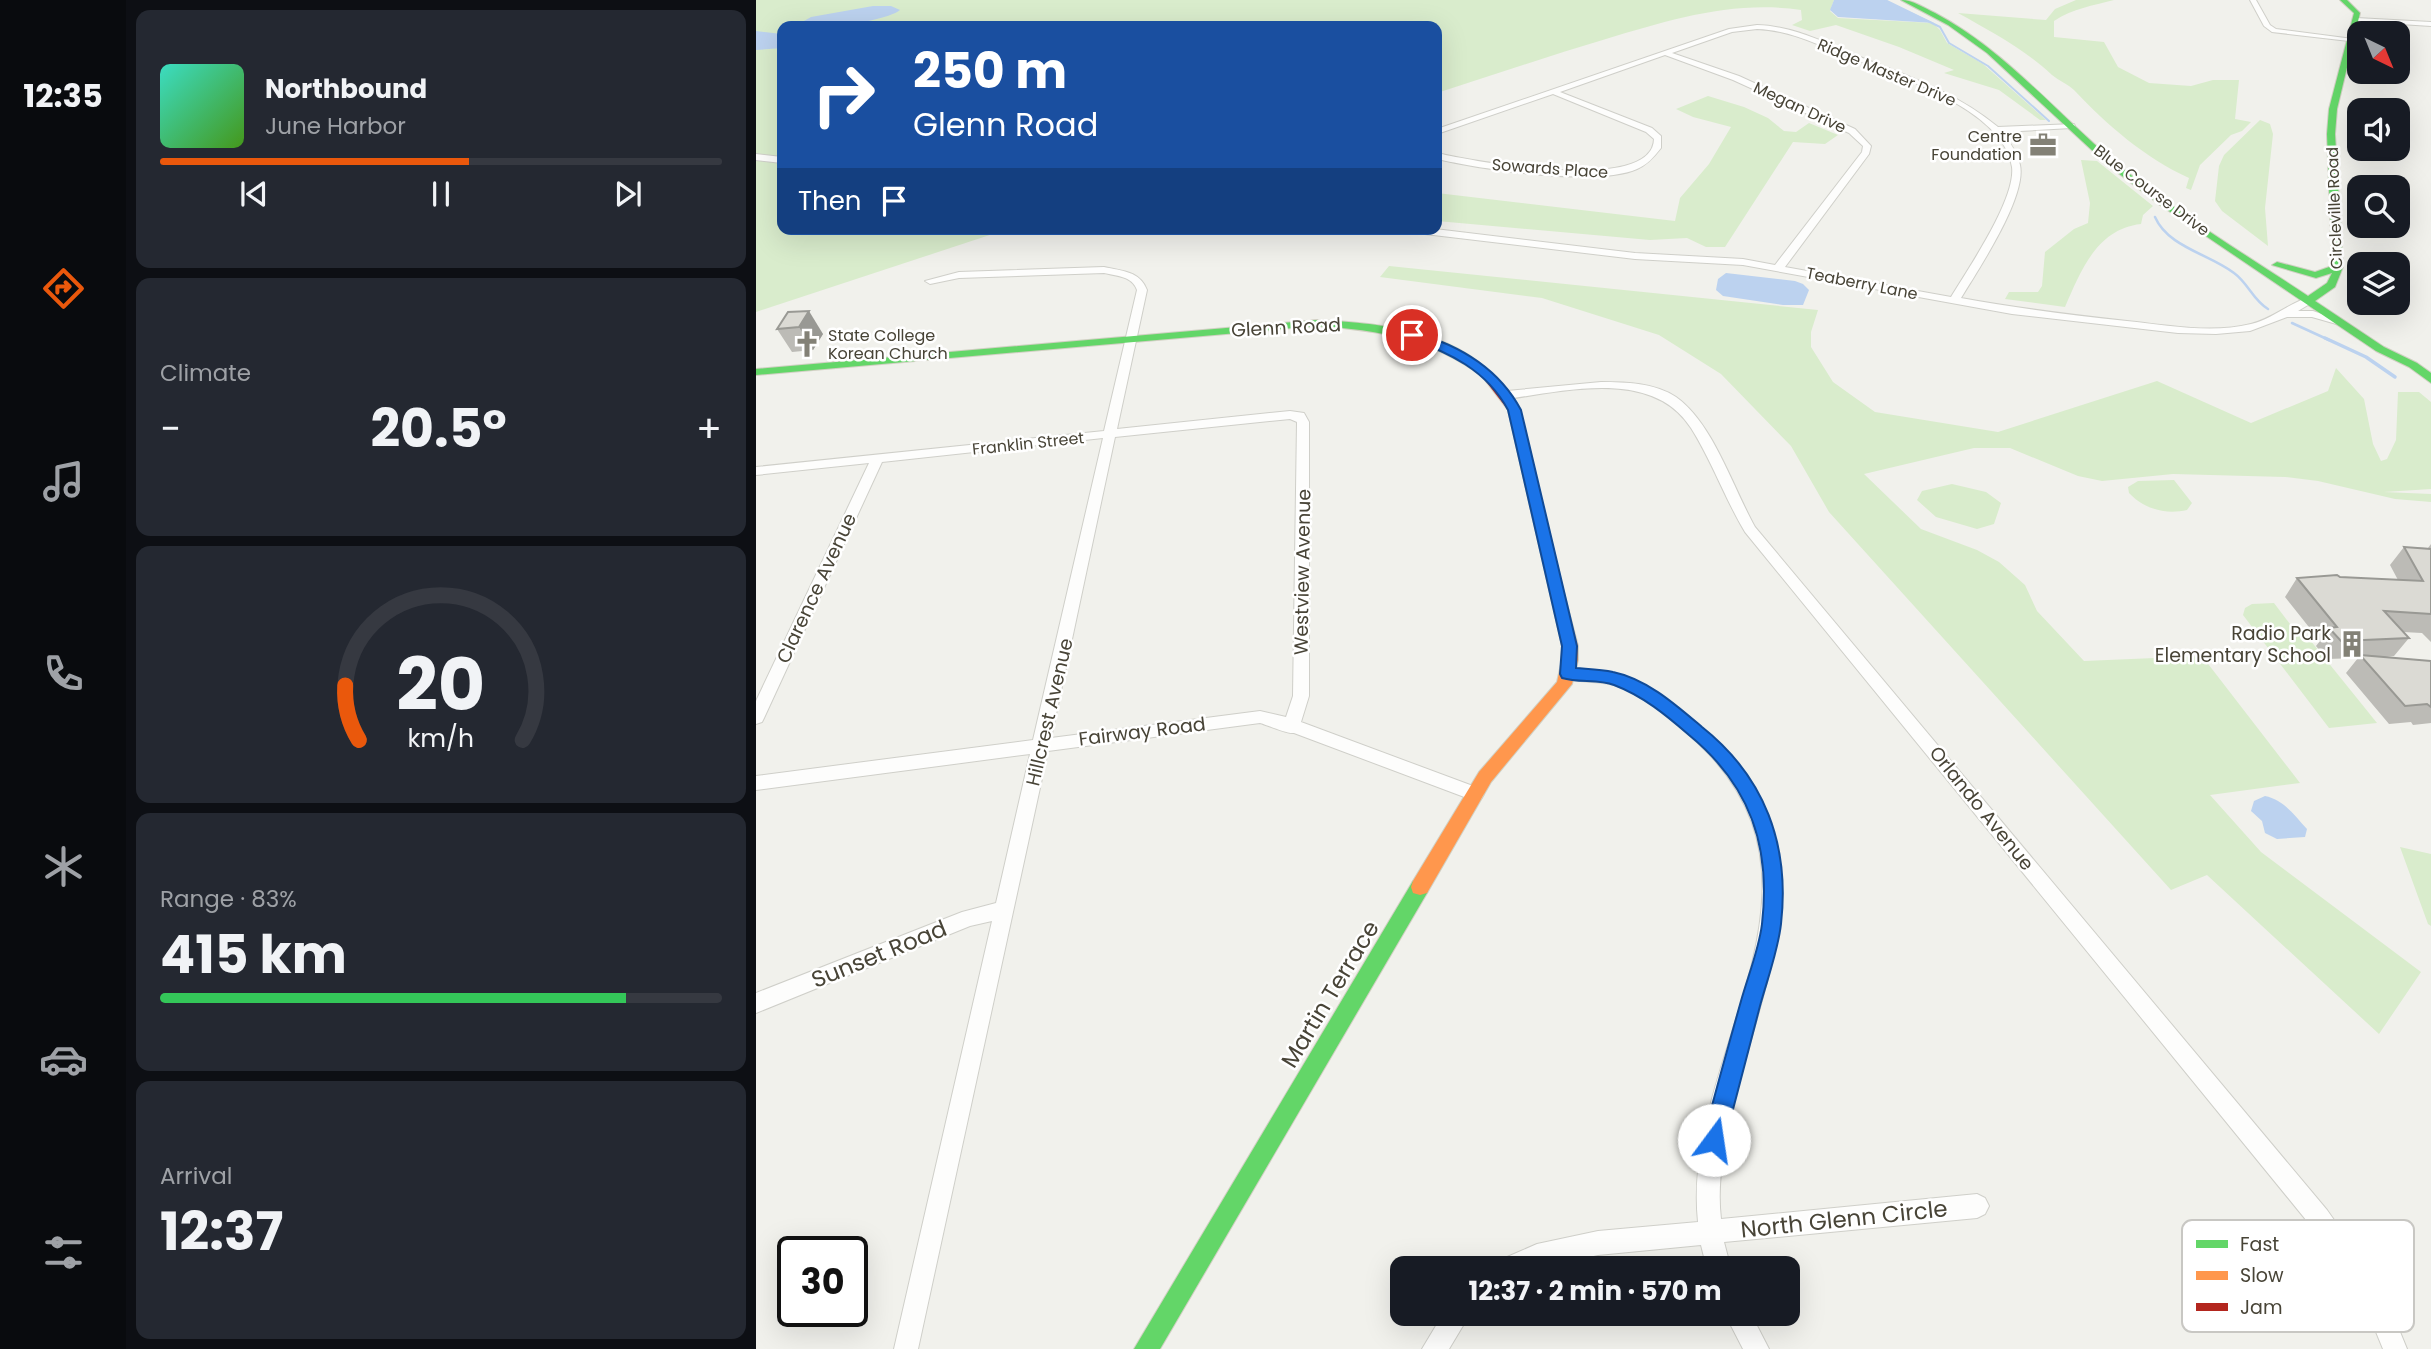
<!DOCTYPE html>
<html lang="en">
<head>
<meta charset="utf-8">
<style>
	body { margin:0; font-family:Poppins,sans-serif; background:#242831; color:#f1f3f6; height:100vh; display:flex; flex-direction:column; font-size:26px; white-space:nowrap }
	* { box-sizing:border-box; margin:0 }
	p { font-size:23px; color:#9ea1a6 }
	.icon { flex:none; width:38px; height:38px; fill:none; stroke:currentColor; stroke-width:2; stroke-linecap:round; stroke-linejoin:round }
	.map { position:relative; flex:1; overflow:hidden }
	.side { display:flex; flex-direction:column; gap:10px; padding:10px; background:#0d0f14; width:630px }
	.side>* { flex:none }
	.hud { position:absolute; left:21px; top:21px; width:665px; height:214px; border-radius:14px; box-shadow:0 7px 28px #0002; background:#1a4fa0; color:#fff; overflow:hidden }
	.needle { width:46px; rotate:137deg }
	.fabs { position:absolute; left:1591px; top:21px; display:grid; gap:14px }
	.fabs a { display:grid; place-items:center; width:63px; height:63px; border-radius:14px; background:#171b24; box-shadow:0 7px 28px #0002; font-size:35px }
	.speed { position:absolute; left:21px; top:1236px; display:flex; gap:14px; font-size:35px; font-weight:700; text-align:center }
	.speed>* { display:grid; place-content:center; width:91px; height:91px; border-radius:50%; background:#171b24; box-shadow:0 7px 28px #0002; line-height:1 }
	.speed .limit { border:4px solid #111; border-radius:10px; background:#fff; color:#111 }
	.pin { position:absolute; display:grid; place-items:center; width:60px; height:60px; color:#fff; margin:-30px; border:4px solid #fff; border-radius:50%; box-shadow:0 2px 7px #0007 }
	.me { position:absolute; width:77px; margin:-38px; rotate:14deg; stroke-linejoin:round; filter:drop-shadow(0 0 5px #0008) }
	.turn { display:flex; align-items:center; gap:24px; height:147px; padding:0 21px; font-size:32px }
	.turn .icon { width:91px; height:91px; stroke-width:2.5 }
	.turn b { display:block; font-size:49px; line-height:60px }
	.then { display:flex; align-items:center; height:66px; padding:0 21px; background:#0003; gap:14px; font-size:26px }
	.big { font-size:52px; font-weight:700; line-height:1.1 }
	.side .card { flex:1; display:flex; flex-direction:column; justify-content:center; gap:10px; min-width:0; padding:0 24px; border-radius:14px; background:#242831 }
	.side .dial { align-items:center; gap:0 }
	.dial svg { height:182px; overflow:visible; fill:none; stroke:#363941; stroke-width:7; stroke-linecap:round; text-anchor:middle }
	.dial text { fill:#f1f3f6; stroke:none }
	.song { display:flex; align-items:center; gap:21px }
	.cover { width:84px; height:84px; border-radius:10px; background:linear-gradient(135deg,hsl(170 70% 55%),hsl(100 70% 35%)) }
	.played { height:7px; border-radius:4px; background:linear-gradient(90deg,#ea580c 55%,#363941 55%) }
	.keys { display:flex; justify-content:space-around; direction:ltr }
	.heat { display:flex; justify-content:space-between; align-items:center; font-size:38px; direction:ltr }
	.charge { height:10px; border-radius:5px; background:linear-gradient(90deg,#34c759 83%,#363941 0) }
	.trip { position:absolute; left:634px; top:1256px; width:410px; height:70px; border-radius:14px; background:#171b24; box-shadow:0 7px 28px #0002; font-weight:700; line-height:70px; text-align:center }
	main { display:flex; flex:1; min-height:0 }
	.tab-bar { display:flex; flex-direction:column; width:126px; justify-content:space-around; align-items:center; background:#090b0e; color:#9ea1a6 }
	.tab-bar .icon { width:49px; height:49px }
	.tab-bar .current { color:#ea580c }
	.tab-bar b { font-size:32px; color:#f1f3f6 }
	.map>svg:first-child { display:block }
	.green { fill:#d9eccc }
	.water { fill:#bcd2ef }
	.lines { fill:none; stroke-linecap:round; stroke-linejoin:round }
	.stream-far2 { stroke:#bcd2ef; stroke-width:2 }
	.stream-far1 { stroke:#bcd2ef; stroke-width:2.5 }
	.stream { stroke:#bcd2ef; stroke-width:3.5 }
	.street-casing { stroke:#cfcfc9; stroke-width:2 }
	.fast-casing { stroke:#d1d0c3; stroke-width:2 }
	.slow-casing { stroke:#d1d0c3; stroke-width:2 }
	.jam-casing { stroke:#d1d0c3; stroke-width:2 }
	.street { fill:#fdfdfc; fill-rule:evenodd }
	.fast { fill:#63d668; fill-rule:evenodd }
	.slow { fill:#ff974d; fill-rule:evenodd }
	.jam { fill:#b3261e; fill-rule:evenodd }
	.wall { fill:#bcbbb6 }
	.shaded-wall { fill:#999994 }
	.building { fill:#dbdad4; stroke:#999994; stroke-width:2 }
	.route { fill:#1a73e8; stroke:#114b97; stroke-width:2 }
	.labels { text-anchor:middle; stroke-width:5; stroke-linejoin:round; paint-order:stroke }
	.far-street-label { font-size:16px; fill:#484437; stroke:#fff }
	.far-poi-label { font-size:16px; fill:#484437; stroke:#fff; text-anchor:end }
	.street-label { font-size:19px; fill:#484437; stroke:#fff }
	.poi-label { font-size:19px; fill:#484437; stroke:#fff; text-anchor:end }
	.near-street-label { font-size:23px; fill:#484437; stroke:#fff }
	.key { fill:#fff; stroke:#c8c7c3; stroke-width:2 }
	.key-label { font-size:19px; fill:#484437 }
</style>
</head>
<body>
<main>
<nav class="tab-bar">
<b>12:35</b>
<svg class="icon current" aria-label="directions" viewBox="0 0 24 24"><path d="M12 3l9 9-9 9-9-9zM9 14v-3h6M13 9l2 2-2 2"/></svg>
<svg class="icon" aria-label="music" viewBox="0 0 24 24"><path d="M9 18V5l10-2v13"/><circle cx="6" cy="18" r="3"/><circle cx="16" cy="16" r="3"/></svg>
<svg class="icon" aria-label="phone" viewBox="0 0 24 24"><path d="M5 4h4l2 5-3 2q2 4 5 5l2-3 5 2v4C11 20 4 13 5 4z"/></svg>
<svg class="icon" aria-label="climate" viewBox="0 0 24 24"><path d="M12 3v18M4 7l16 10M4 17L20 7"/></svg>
<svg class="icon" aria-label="car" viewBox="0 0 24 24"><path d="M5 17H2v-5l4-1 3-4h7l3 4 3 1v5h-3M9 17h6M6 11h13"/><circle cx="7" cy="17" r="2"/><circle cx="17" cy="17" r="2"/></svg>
<svg class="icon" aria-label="filters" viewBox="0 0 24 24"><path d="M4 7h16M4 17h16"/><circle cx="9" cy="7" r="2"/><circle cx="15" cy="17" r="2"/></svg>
</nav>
<section class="side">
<div class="card">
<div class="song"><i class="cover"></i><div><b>Northbound</b><p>June Harbor</p></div></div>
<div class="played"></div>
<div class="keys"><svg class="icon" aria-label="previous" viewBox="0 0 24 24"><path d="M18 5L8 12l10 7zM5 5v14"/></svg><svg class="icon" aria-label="pause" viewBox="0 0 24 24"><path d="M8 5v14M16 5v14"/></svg><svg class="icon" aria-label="next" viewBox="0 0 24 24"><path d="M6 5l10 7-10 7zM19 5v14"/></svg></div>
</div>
<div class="card"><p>Climate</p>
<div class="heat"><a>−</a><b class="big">20.5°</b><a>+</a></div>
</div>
<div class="card dial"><svg viewBox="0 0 100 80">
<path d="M14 69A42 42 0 1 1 86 69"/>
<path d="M14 69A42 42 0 0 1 8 45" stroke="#ea580c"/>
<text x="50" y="56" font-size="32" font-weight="700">20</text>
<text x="50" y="72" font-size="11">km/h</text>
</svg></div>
<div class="card"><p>Range · 83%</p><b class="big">415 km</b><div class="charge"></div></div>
<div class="card"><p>Arrival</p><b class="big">12:37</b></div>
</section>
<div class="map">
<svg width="1675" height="1349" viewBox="0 0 1675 1349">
	<rect width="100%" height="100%" fill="#f1f1ec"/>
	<path class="green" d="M0,0H1078L1074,11L1082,18L1177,23L1184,30L1191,43L1227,64L1290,120H1284L1243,90L1188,73L1198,70L1143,47L1080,25L1054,31L1036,25L1046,20L1045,10C977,0 914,20 850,39C793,56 737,75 681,93V26H26V229H252L0,312Z
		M1320,0H1358C1336,6 1318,8 1298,21V37L1348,42L1362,67L1393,83L1435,86L1457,80H1483L1479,119L1495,122L1486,131L1475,135L1444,165L1435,190L1430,188L1433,178C1389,158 1351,125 1318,90C1312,84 1303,81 1296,75C1268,49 1236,32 1202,13L1290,20L1299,9Z
		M952,96L988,107L1012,118L1028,131L1040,132L1053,123L1082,135L1069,144L1037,142L969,247H950L931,238L894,240L681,221V193L919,221L924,198L953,164L975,127L937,117L920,109Z
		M1504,120L1514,124L1517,134L1509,208L1512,246L1466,211L1459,201L1463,166L1468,155Z
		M1325,160L1341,161L1397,206L1387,215L1385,224C1341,229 1325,270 1309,307L1249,299L1253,292H1282L1286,286L1289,252L1318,229L1332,223L1334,203Z
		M633,266L1062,310L1055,332V347L1077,382L1119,412L1242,432L1401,381L1495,423L1572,391L1580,368L1608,399L1617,444L1625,461L1631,459L1640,440L1642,392H1663L1675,402V489L1628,492L1675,494V502L1639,499L1562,481L1529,477L1417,474L1346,481L1322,476L1254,448H1218L1108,474L1165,529L1221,550L1243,562L1269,585L1281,611L1328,661L1446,656L1544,783L1454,795L1505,852L1665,972L1623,1034L1451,875L1415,890L1073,512L1035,446L965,374L903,335L786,298L624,277Z
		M1418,480L1436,503L1431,510C1410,515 1388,509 1373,493L1372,487L1382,481Z
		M1196,484L1230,492L1245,503L1238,524L1221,529L1180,517L1161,500L1166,491Z
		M1518,603L1543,636L1550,635L1621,723L1573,728L1487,615L1489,608L1496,604Z
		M1644,847L1675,854V926L1672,924Z"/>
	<path class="water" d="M1078,0H1129L1178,23L1082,17L1074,10Z
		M117,6H135L144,10C131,21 60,32 48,21L55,17Z
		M0,31L26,34V48L0,50Z
		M970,273L1039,281L1047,284L1053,290L1047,305H1027L967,296L960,290L962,279Z
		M1509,796C1528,800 1538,815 1551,829L1549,837L1521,839L1509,833L1506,821L1495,811L1498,801Z"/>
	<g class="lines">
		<path class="stream-far2" d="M1129,0L1184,27L1193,43L1232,66L1293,121"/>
		<path class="stream-far1" d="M1399,217C1412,247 1453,254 1478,273C1492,283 1497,300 1512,309
			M1536,323L1573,340"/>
		<path class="stream" d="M1569,338L1610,357L1639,377"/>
		<defs>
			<path id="street" d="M1494,0H1500L1514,25L1520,29L1597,39L1593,41L1516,32L1508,26Z
				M1600,18L1675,22V26L1598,21Z
				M1001,25C1037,26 1067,42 1099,55C1149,75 1200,92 1242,127L1318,124L1319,126L1315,128L1246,132C1254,142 1261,152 1264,165C1271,197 1222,270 1205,298C1260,308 1315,315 1371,321C1410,325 1455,334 1495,324C1516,319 1532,304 1553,297L1558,300L1557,302L1542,311H1557L1589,322L1584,325L1556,317H1531L1494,331L1460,334L1422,333L1256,314L987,265L879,259L652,232L647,229H679L879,253L987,259L1019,265L1106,152L1107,146L1093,133L977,80L909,55L804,92L896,128L905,136V148C898,157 891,165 881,169C841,187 724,169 681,159V153C715,161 897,195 898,139L890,132L797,94L681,134V129L973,29ZM1001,29C1036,30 1066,47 1098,59C1144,77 1248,110 1256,167C1260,199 1212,269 1195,297L1029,267L1113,154L1115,146L1099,129L983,76L916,53L976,32Z
				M0,154L26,157V163L0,160Z
				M348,267C366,271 384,271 391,290L361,429L534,411L548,413L553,422V696L545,722L725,789L728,794L725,799L719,801L538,733C531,734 514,726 504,723L292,751L162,1349H138L236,921L214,926L0,1013V993L206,912L240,903L274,754L0,790V776L277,740L347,438L126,462L8,718L6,722L0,724V701L113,463L0,475V467L348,431L381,290C376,276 361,276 348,273L203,278L174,284L169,281L203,272ZM534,419L541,422L537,696L530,717L504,711L295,738L359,437Z
				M845,382C870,382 899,383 920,397C957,423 977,488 999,527L1571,1210L1626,1288L1651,1349H1627L1609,1305L1555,1226L989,532C969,499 956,461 935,428C897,368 809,391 751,399L745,395L751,391Z
				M812,668C876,671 901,689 948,730C1084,847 1005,977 974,1119C967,1151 961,1186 965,1219L1221,1194L1229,1198L1233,1206L1229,1214L1221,1218L968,1242L975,1269H951L945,1245L842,1255L779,1269H738L742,1261L781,1244L842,1231L942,1222C925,1060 1087,898 953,754C928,729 897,700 864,687C845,679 825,684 806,678L804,674Z
				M687,1314H714L693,1349H666Z
				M969,1314H995L1013,1349H987Z"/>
			<path id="fast" d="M1145,0C1157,0 1168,8 1179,13C1249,50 1299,112 1359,162C1419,212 1487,253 1552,296L1571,283L1576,273L1560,278L1516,265L1521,262L1559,272L1576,266L1571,134L1573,109L1598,13L1584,0H1591L1604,13L1581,109L1579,134L1587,267L1579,287L1559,301L1628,347L1661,363L1675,373V383L1653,367L1620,351L1404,205L1353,166L1231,53L1192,25Z
				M561,320C620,323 694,329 737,375L731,378L727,377C677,339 623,330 561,326L0,375V369Z
				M664,879L671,881L673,887L671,893L404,1349H378L657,881Z"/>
			<path id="slow" d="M800,584L807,589L822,646V660L816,684L735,782L671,893L664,895L657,893L655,887L657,881L723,772L801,682L806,660V646L793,589Z"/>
			<path id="jam" d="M731,372L735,373L764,410L807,589L805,593H795L793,589L752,410L725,375Z"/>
		</defs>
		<use href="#street" class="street-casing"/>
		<use href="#fast" class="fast-casing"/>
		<use href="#slow" class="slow-casing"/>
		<use href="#jam" class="jam-casing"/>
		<use href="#street" class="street"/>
		<use href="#fast" class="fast"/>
		<use href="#slow" class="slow"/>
		<use href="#jam" class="jam"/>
	</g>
	<path class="wall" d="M32,312L67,334L57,350L36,352L21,329Z
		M1675,544V642L1666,633L1647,632L1653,638L1638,656L1629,657L1675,661V723L1657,725L1655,722L1633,724L1590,673L1602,658L1571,659L1560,646L1564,641L1529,597L1541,578L1584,577L1642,580L1634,565L1648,547L1672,548Z"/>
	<path class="shaded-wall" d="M53,311L67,334L57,350L43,327Z"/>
	<path class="building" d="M53,311L43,327L21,329L32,312Z
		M1648,547L1675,549V614L1628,611L1653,638L1585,641L1573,628L1581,627L1541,578L1581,575L1584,577L1667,581Z
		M1604,655L1675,661V707L1671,704L1649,706Z"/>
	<path class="route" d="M656,332C701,344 742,367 765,410L821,646L820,668C832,669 845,669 857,672C891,679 920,705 946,727C1009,777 1034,845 1025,924C1022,951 1011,980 1004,1006C992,1051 981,1095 969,1140L966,1148L958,1151L950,1148L947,1140C959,1093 972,1047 985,1001C992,976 1003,949 1006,924C1015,846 994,785 933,735C910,715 887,696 858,685C842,679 823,683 806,678L804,674L806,646L752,410C731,370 692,352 652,338V333Z"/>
	<defs>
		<symbol id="office-bare" viewBox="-9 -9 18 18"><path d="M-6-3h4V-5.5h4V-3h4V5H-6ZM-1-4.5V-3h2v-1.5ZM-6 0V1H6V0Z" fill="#838176" stroke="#fff" stroke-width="2.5" paint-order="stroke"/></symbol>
		<symbol id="church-bare" viewBox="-9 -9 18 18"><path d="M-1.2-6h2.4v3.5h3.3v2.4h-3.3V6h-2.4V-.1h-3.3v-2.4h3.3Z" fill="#838176" stroke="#fff" stroke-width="2.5" paint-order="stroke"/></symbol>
		<symbol id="building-bare" viewBox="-9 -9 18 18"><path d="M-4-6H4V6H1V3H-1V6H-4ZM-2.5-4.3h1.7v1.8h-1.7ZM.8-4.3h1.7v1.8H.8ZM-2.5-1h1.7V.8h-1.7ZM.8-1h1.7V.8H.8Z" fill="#838176" stroke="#fff" stroke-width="2.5" paint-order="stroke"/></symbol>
	</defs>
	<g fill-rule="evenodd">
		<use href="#office-bare" x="1268" y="126" width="38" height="38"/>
		<use href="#church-bare" x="32" y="325" width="38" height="38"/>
		<use href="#building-bare" x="1577" y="625" width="38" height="38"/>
	</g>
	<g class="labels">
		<g class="far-street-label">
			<text transform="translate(1131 72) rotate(23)" y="6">Ridge Master Drive</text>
			<text transform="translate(1044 107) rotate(25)" y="6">Megan Drive</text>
			<text transform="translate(794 168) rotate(4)" y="6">Sowards Place</text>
			<text transform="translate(1396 190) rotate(37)" y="6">Blue Course Drive</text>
			<text transform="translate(1578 208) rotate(-92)" y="6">Circleville Road</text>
			<text transform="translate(1106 283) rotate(11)" y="6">Teaberry Lane</text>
			<text transform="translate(272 443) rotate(-6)" y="6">Franklin Street</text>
		</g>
		<g class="far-poi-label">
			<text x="1266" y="142">Centre<tspan x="1266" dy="18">Foundation</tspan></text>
			<text x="72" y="341" text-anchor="start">State College<tspan x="72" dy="18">Korean Church</tspan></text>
		</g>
		<g class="street-label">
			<text transform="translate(530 327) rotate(-3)" y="7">Glenn Road</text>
			<text transform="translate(546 572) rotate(-89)" y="7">Westview Avenue</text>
			<text transform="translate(60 588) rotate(-65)" y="7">Clarence Avenue</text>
			<text transform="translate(293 712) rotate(-77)" y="7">Hillcrest Avenue</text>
			<text transform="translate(386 731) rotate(-7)" y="7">Fairway Road</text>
			<text transform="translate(1226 808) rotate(51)" y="7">Orlando Avenue</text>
		</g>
		<g class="poi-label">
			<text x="1575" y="640">Radio Park<tspan x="1575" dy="22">Elementary School</tspan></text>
		</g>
		<g class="near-street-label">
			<text transform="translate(123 954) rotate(-22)" y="8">Sunset Road</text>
			<text transform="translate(574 994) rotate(-59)" y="8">Martin Terrace</text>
			<text transform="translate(1088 1219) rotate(-6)" y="8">North Glenn Circle</text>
		</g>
	</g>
	<rect x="1426" y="1220" width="232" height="112" rx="10" class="key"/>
	<rect x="1440" y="1240" width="32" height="8" fill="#63d668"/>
	<rect x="1440" y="1271" width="32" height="9" fill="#ff974d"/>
	<rect x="1440" y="1303" width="32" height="8" fill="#b3261e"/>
	<g class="key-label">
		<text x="1484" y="1251">Fast</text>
		<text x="1484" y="1282">Slow</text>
		<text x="1484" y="1314">Jam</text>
	</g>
</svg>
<div class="fabs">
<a><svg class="needle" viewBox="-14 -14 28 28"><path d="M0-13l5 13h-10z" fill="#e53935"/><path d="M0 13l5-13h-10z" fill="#9ea1a6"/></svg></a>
<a><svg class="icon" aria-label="sound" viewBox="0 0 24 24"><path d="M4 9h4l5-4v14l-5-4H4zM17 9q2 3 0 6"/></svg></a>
<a><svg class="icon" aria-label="search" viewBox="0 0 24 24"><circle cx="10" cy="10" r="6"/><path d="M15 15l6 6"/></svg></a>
<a><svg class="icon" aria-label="layers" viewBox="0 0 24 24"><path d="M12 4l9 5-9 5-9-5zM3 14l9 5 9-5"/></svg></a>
</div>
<div class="speed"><div class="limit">30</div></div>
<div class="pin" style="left:656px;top:335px;background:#d93025"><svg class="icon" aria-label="arrive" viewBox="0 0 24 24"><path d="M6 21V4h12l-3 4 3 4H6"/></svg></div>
<svg class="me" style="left:958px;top:1140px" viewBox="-20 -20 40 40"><circle r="19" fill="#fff"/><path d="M0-13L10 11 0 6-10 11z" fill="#1a73e8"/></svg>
<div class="trip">12:37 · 2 min · 570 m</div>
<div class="hud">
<div class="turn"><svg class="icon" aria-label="right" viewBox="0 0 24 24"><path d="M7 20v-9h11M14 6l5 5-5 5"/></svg><div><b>250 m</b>Glenn Road</div></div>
<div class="then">Then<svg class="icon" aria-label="arrive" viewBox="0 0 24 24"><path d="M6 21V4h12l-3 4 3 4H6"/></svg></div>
</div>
</div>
</main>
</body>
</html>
